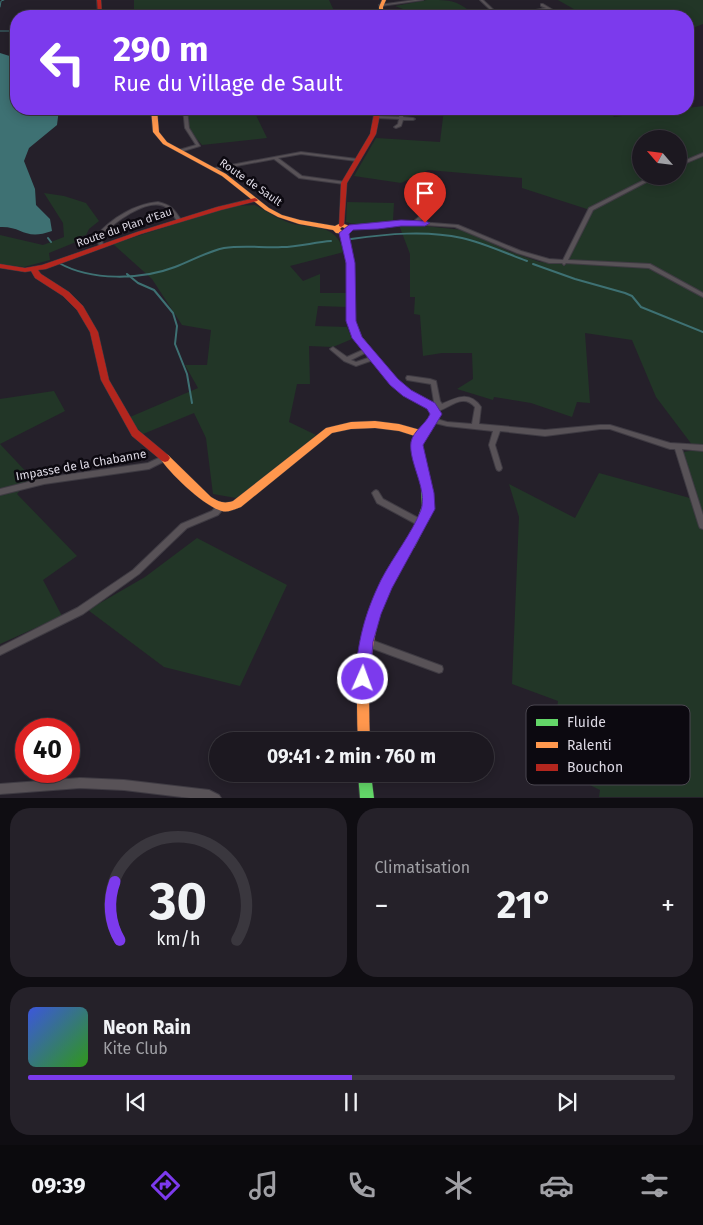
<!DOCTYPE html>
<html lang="fr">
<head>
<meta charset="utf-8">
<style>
	body { margin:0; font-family:"Fira Sans",sans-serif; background:#252129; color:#f1f3f6; height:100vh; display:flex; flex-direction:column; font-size:19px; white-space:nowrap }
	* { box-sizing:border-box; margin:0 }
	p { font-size:16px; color:#a0a0a5 }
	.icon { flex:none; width:28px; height:28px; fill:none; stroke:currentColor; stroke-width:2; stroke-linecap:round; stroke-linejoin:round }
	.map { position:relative; height:798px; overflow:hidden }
	.drawer { display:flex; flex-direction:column; gap:10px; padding:10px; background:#0f0d12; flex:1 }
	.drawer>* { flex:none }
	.banner { position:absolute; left:10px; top:10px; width:684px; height:105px; border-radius:20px; box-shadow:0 2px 12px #0003,0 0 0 1px #3a373e; background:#7c3aed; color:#fff; overflow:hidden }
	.needle { width:32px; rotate:298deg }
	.controls { position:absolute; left:632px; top:130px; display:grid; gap:10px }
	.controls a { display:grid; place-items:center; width:55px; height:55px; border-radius:50%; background:#1c1820; box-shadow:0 2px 12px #0003,0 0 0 1px #3a373e; font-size:25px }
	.speed { position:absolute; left:15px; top:718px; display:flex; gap:10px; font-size:25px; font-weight:700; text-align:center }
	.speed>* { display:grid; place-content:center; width:65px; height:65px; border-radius:50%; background:#1c1820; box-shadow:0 2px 12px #0003,0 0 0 1px #3a373e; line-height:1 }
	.speed .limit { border:8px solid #d22; background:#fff; color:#111 }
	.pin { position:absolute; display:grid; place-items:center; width:42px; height:42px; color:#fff; margin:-51px -21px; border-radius:50% 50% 50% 0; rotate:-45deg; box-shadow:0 0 5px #0007 }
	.pin .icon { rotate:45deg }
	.me { position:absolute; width:55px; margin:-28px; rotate:2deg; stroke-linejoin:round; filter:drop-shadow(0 0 4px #0008) }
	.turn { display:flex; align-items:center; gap:18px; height:105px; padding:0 20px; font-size:22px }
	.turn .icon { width:65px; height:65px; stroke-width:2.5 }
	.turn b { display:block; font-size:35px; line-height:42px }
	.big { font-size:38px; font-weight:700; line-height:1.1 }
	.drawer .widget { flex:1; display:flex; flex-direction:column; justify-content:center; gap:8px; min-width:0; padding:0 18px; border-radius:20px; background:#252129 }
	.drawer .dial { align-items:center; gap:0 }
	.dial svg { height:130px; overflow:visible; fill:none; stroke:#3a373e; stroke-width:7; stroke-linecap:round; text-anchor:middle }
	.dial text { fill:#f1f3f6; stroke:none }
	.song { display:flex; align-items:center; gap:15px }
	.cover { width:60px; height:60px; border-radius:8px; background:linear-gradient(135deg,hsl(230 70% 55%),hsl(110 70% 35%)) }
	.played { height:5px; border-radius:2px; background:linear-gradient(90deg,#7c3aed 50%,#3a373e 50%) }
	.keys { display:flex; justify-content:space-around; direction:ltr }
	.heat { display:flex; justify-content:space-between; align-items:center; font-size:28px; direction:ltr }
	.drawer .tiles { flex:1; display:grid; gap:10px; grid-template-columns:1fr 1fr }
	.widget:last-child { grid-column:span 2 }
	.trip { position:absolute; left:209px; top:732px; width:285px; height:50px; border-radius:25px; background:#1c1820; box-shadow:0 2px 12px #0003,0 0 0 1px #3a373e; font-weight:700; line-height:50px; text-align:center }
	.tab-bar { display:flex; height:80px; justify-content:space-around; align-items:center; background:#0b0a0d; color:#a0a0a5 }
	.tab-bar .icon { width:35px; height:35px }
	.tab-bar .active { color:#7c3aed }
	.tab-bar b { font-size:22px; color:#f1f3f6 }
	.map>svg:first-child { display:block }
	.green { fill:#223627; fill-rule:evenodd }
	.water { fill:#3e7173 }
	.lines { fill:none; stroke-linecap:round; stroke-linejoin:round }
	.stream-far1 { stroke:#3e7173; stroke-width:1 }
	.stream { stroke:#3e7173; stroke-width:2 }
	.street-casing { stroke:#3f3b43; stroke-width:2 }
	.fast-casing { stroke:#3f3b43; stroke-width:1 }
	.slow-casing { stroke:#3f3b43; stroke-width:1 }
	.jam-casing { stroke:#3f3b43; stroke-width:1 }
	.street { fill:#585257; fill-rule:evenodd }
	.fast { fill:#63d668; fill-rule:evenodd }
	.slow { fill:#ff974d; fill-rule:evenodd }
	.jam { fill:#b3261e; fill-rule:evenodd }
	.route { fill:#7c3aed; stroke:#51269a }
	.labels { text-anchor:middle; stroke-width:5; stroke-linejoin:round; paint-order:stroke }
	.far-street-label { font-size:11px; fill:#ddd9e4; stroke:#0c0910 }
	.street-label { font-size:12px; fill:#ddd9e4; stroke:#0c0910 }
	.key { fill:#0c0910; stroke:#4b4750; stroke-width:1 }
	.key-label { font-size:14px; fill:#ddd9e4 }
</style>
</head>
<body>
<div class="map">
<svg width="703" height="798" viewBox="0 0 703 798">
	<rect width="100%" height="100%" fill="#25202a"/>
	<path class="green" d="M134,0H329L335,13H327V16H152L134,15Z
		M427,0C451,0 458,0 475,16H422L395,6Z
		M558,0H703V24L688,30V16H586Z
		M703,106V797H599L600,790L549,765L558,701L512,684L519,517L509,484L575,518L599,473L697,500L683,452L696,450L656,397L632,340L585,333L590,403L577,402L572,417L531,403L494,397L493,400L457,389L473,379L472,353H442L423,356L420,315L414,314L415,297H410V254L399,225L405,224L463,230L508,251L540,262L561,263L593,211L522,188V178L428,170L401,183L354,176L376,138L440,142L444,109H606L614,117ZM641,139H679V176H641Z
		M188,109H253L267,138L202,145L187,128Z
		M44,193L64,196L86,203L99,221L89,229L86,235L78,237L76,242L49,253L50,260L24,267L0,264V235L43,245L64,237L63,223Z
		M347,202L394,203L393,220C381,226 359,226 346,222Z
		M255,205C266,211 278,219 290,223C315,230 335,222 344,252L290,266L303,281L320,274V293H348L347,307L318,306L315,326L347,327L352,339L333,347L309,346L310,384H297L289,422L316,435L242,499L213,494L206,438L194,413L143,434L135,426L130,417L198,388L185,365H207L211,330L182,325L152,279L113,244L231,206Z
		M54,391L65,411L0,444L31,477L17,494L77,556L43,580L62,616L0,644V399Z
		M197,538L287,585L240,686L164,667L88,610L145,577Z"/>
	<path class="water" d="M0,53L16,58V109H59L57,125L29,148L24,161L35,189L36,205L50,219L52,231C24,241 23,226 0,227Z"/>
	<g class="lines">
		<path class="stream-far1" d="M0,7L1,1L4,0
			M0,31H16
			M11,51L16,48"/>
		<path class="stream" d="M48,238L51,242
			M351,239C387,234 426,230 462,238C484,243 505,253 527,261
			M59,263C91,281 141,280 175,267C191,261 206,252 224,248C243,245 263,248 282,247C298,247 315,242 331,241
			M533,264L575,279L625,293L632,296L641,307L703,332
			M127,274L138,283L154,290L173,313L177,326L175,344L187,374L192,403"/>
		<defs>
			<path id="street" d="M415,0H423L381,6L379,5Z
				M480,0H483L500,16H497Z
				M541,4H543L563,16H559L548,10L510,16H504L546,8L541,6Z
				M183,109H187L189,128L200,146L180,152H179V150L196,145L185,128Z
				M398,110L403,111V117L413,118L415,119L413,120H403L401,126L396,128L394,127L398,124L399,119L376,118L374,117L376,116L399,117L400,113L398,112Z
				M301,152L357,159L359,160L357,161L301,154L278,158L302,176L346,182V184H344L299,178L274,159L215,170L213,169L215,168Z
				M703,153V156L679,166V163Z
				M652,176H658L593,210L568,260L650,264L703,293V297L649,268L566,263L564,265L562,263H549L517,253L455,227L408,224L349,229L347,228L349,227L413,222L427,210L426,205L418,196L420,191L428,188L430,189L424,193L422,196L430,205L431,210L419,222L458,225L521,251L549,259L563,260L589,208Z
				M158,202C171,205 174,209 181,220V221H177C174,216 170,209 164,206C146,198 114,223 102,235L103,246V247H99L97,235C112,218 135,204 158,202Z
				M333,347L347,357L365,349H369L370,350L369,351L351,360L356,362L374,356L377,358L376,359L356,366L344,361L331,350L330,349Z
				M407,376H409L430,379L436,381L440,401L442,404C457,397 470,391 481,407L479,424L545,430L600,425H610L670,443L703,445V451L682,449L703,515V529L700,528L699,526L675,449H670L610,429H600L545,436L500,431L495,445L502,468L501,470L499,471L497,470L496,468L489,445L493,431L447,426L431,422L430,420L431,418H433L447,422L472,424L475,407C461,391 447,412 433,412L432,410L433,408L437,406L434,402L431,384L407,380L406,378Z
				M165,455L167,456L168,458L167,460L149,469L44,484L0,495V489L44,478L148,463Z
				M376,490L378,491L383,499L424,521L425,523L424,525L421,526L418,525L377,503L372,493L374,491Z
				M221,504L224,505L225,507L218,515L187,528L139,574L83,614L0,655V647L77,608L133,570L181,524L212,511L218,505Z
				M366,638L442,666L443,669L442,672L439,673L363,645L362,642L363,639Z
				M80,778L124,780L209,790L219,795L221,798H190L124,790L80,788L0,794V784Z"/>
			<path id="fast" d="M344,231L347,233L354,263L355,321L362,337L397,380L410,391L434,404L440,414L421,445C433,493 439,503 414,548L410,550L406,548L405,545L414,528L422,506L421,486L411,445L431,414L428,408L404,395L391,384L354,338L347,321L346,263L341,233Z
				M358,774H371L374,798H360Z"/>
			<path id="slow" d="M382,0H386L383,7V16H379V7Z
				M151,109H157L159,132L167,142L226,174L269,208L282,215L300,220L335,226C341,222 344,224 350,226L351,230L346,234L336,233L333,230L299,224L278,217L265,210L222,176L163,144L153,132ZM342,227L345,228L343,231L340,229Z
				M375,421L399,424L424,431L426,434L424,437L421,438L399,431L375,428L351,429L332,433L241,507C235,509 228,513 222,511C205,507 169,473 160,458L162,455L165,454L168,455L211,497C219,502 224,504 233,501L326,428L351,422Z
				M410,540L414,542L415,545C408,560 397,573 390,589C368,637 368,689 370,741H358C355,687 358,631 382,581C389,567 398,555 406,542Z"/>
			<path id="jam" d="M97,0H101L102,16H98Z
				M375,109H381L376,134L347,183L344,225L341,227L339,226L341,183L370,134Z
				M255,198L258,200L257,201L221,210L141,234L46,269L38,270L41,274L69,292L83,306L98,332L109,380L138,430L168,455L170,458L168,461L165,462L162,461L132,436L101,380L90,332L77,310L63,296L35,278L31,271L25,272L0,268V264L25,268L42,265L137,232L217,207Z"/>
		</defs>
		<use href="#street" class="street-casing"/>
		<use href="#fast" class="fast-casing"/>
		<use href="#slow" class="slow-casing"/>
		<use href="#jam" class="jam-casing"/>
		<use href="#street" class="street"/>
		<use href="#fast" class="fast"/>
		<use href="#slow" class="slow"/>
		<use href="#jam" class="jam"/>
	</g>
	<path class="route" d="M401,220L425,221L430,223L425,226H401L378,229L353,230L349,234L355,263L356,321L362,337L398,379L411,390L435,403L442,414L423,445L434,493L435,509L392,588L381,614L373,642L370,679L368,685L363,687L357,685L355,679C358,641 364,615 381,580C393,557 412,533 421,510C428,489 408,462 411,442C413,431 426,424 430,414L427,409L403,396L390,385L352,338L346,321V263L339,233L349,225Z"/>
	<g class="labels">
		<g class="far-street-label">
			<text transform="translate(251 182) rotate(35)" y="4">Route de Sault</text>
			<text transform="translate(124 227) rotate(-19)" y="4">Route du Plan d'Eau</text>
		</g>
		<g class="street-label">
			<text transform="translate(81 465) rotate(-10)" y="4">Impasse de la Chabanne</text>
		</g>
	</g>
	<rect x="526" y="705" width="164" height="80" rx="8" class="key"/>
	<rect x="536" y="719" width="22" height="7" fill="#63d668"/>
	<rect x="536" y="742" width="22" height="6" fill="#ff974d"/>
	<rect x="536" y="764" width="22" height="7" fill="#b3261e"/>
	<g class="key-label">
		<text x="567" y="727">Fluide</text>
		<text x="567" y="750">Ralenti</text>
		<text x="567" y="772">Bouchon</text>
	</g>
</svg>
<div class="controls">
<a><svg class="needle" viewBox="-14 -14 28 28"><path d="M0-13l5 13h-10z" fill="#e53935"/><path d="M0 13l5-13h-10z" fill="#a0a0a5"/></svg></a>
</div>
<div class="speed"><div class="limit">40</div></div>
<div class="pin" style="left:425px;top:223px;background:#d93025"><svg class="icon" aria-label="arrive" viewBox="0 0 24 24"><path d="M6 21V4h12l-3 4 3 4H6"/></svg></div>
<svg class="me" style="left:363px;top:679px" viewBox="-20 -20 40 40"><circle r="17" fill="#7c3aed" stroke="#fff" stroke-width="3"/><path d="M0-11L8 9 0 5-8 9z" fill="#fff"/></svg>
<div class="trip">09:41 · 2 min · 760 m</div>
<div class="banner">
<div class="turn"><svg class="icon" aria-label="left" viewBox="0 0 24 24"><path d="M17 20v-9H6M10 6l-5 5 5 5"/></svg><div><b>290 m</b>Rue du Village de Sault</div></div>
</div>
</div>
<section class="drawer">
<div class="tiles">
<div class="widget dial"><svg viewBox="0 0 100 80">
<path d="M14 69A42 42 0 1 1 86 69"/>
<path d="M14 69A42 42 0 0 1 11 33" stroke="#7c3aed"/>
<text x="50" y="56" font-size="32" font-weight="700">30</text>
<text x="50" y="72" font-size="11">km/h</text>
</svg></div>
<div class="widget"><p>Climatisation</p>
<div class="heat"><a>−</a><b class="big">21°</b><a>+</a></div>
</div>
<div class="widget">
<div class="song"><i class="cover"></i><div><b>Neon Rain</b><p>Kite Club</p></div></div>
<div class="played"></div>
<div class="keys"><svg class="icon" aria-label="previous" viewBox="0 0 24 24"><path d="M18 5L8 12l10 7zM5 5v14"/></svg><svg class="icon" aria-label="pause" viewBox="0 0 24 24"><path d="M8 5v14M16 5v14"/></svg><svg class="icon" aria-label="next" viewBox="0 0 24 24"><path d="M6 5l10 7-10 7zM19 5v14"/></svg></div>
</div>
</div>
</section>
<nav class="tab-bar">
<b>09:39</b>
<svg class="icon active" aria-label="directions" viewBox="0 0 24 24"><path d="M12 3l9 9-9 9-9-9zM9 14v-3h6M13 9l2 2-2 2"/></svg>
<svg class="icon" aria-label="music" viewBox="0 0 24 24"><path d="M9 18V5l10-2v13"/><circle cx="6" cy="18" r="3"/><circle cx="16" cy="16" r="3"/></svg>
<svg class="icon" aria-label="phone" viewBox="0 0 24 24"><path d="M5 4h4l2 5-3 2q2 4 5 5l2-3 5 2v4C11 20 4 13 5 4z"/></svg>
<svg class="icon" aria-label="climate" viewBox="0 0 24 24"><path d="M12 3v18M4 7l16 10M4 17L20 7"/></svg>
<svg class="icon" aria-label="car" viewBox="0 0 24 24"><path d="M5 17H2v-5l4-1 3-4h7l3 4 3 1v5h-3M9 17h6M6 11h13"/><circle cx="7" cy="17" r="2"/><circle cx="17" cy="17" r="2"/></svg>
<svg class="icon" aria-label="filters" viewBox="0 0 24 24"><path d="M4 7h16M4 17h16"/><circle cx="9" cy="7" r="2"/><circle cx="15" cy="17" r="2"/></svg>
</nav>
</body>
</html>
